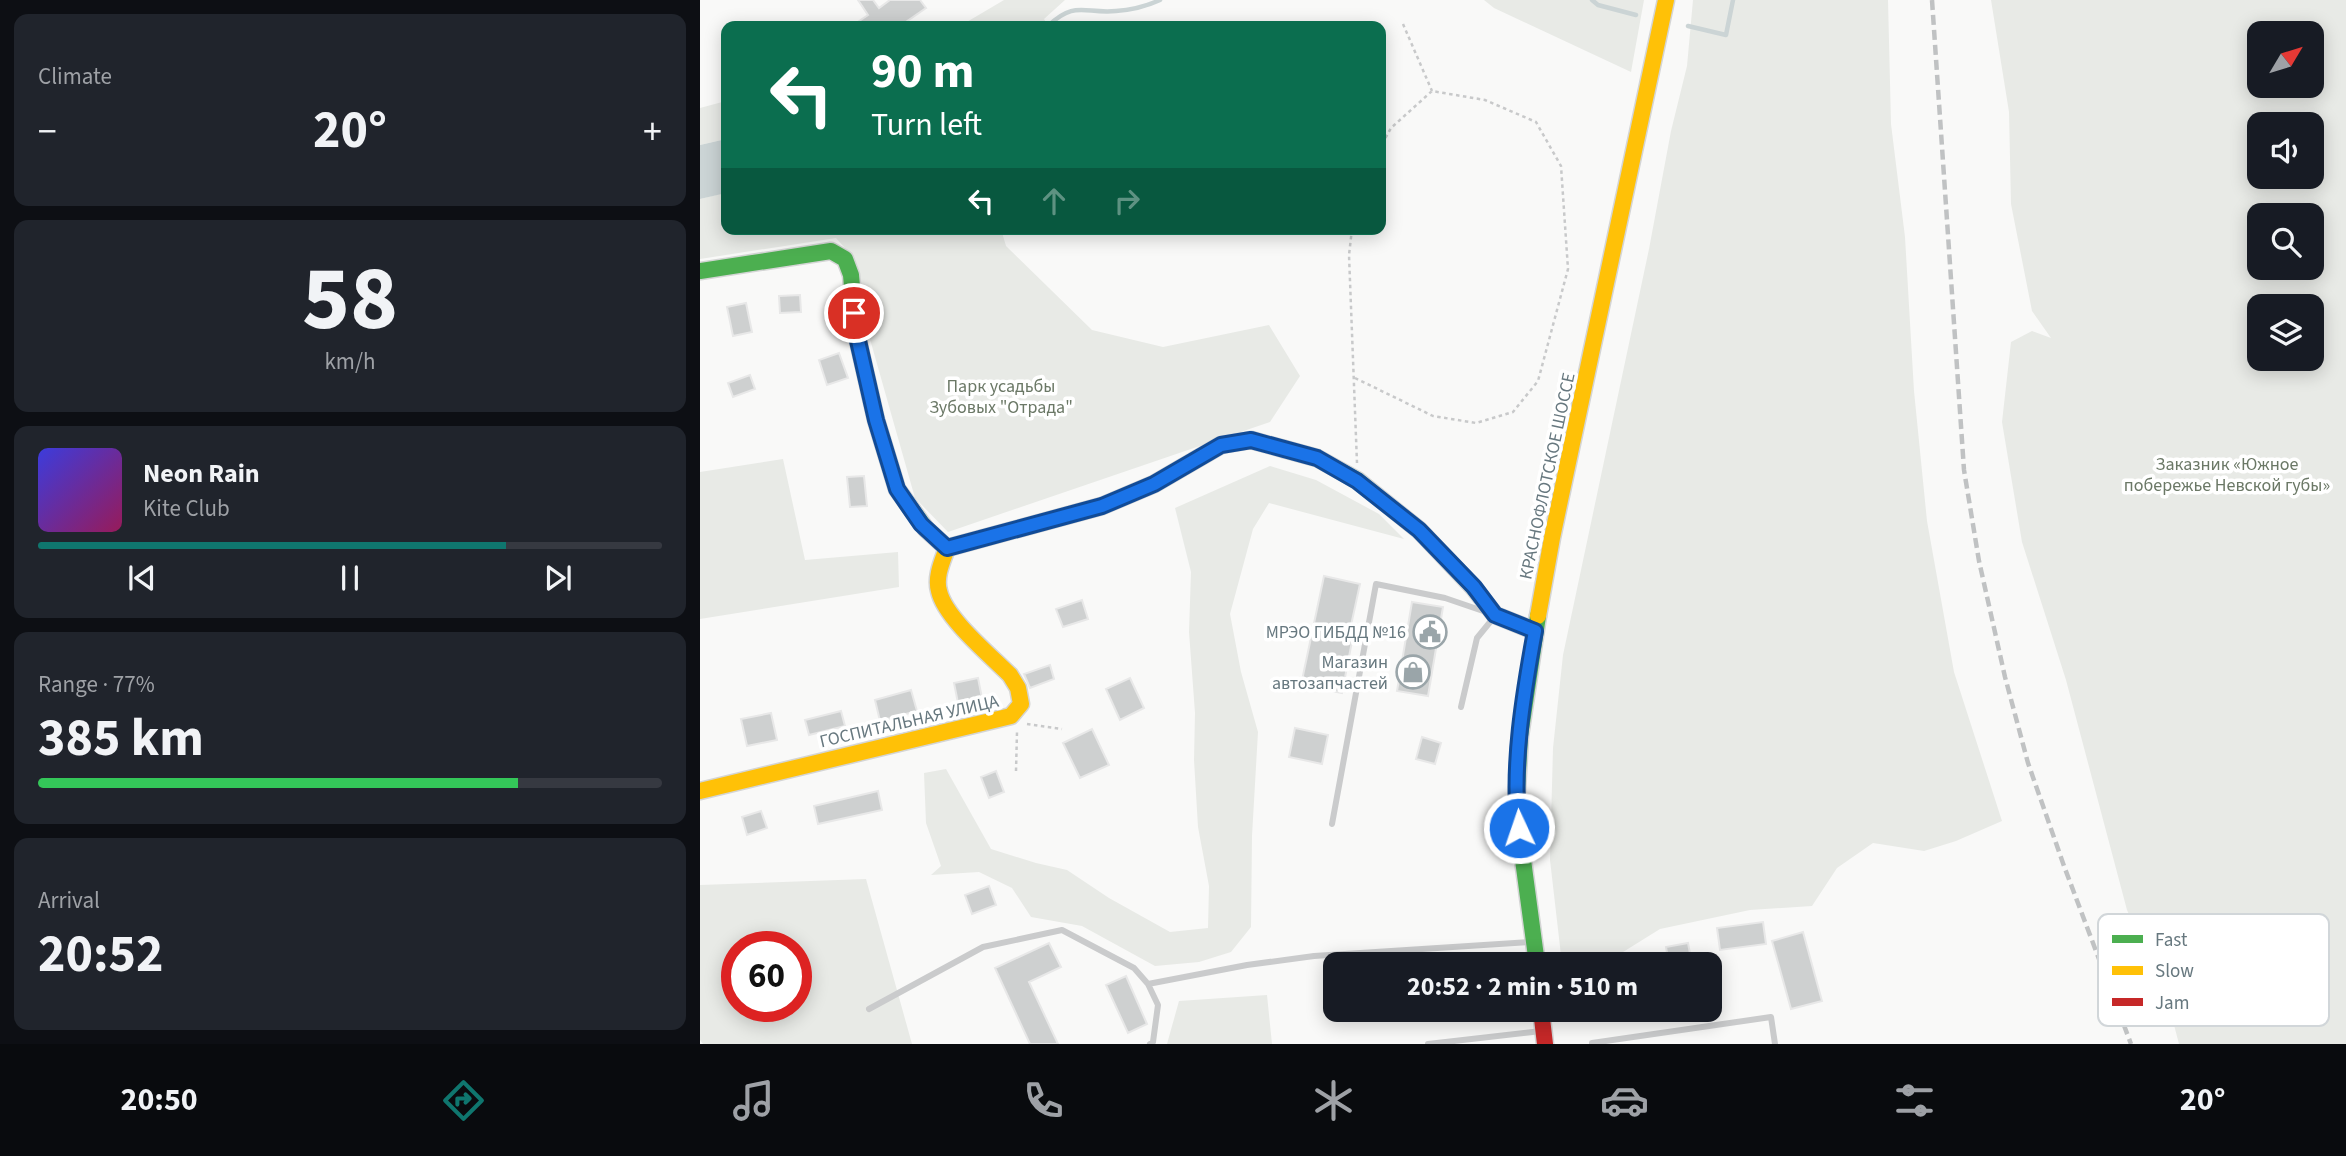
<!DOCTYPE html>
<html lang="en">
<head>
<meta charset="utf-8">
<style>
	body { margin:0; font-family:"Source Sans 3",sans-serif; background:#20242c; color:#f1f3f6; height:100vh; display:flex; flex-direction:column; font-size:26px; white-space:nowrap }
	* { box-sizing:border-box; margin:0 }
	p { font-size:23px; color:#9ea1a6 }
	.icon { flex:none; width:38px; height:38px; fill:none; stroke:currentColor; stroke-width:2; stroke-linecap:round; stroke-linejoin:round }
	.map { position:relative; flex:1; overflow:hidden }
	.panel { display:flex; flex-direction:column; gap:14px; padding:14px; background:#0d0f14; width:700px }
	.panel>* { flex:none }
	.top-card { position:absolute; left:21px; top:21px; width:665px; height:214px; border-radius:14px; box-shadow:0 4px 18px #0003; background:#0b6e4f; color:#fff; overflow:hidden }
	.needle { width:46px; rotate:52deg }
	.controls { position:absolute; left:1547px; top:21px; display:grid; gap:14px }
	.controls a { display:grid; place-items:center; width:77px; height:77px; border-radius:14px; background:#171b24; box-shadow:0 4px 18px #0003; font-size:35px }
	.speed { position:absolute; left:21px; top:931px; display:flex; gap:14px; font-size:35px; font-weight:700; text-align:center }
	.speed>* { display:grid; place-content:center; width:91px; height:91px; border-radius:50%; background:#171b24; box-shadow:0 4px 18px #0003; line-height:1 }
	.speed .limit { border:10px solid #d22; background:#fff; color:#111 }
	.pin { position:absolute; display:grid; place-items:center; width:60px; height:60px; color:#fff; margin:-30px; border:4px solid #fff; border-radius:50%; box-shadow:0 2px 7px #0007 }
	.me { position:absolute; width:77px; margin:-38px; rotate:357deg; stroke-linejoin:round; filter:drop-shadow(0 0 5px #0008) }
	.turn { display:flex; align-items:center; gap:24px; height:147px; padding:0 35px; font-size:32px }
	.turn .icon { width:91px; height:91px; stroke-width:2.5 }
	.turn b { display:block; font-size:49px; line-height:60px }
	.lanes { display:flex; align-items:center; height:66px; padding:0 35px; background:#0003; justify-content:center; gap:35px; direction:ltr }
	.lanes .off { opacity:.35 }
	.big { font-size:52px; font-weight:700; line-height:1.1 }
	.panel .tile { flex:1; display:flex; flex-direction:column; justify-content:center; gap:10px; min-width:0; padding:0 24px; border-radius:14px; background:#20242c }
	.panel .dial { align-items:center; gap:0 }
	.dial b { font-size:91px; line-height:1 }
	.song { display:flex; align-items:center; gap:21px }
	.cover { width:84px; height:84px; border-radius:10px; background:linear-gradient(135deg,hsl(240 70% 55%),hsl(330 70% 35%)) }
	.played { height:7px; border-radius:4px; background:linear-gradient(90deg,#0f766e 75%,#363941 75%) }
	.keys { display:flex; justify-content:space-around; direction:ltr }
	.heat { display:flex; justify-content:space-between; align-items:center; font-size:38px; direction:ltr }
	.charge { height:10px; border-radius:5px; background:linear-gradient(90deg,#34c759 77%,#363941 0) }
	.trip { position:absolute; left:623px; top:952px; width:399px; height:70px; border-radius:14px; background:#171b24; box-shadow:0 4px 18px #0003; font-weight:700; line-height:70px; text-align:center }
	.menu { display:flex; height:112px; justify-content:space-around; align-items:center; background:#090b0e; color:#9ea1a6 }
	.menu .icon { width:49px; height:49px }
	.menu .current { color:#0f766e }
	.menu b { font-size:32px; color:#f1f3f6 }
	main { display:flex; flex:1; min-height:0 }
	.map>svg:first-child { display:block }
	.green { fill:#e8eae6; fill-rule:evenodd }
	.water { fill:#cbd4d5 }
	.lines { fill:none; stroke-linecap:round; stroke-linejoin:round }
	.stream { stroke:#cbd4d5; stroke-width:4.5 }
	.building { fill:#ced0d0; stroke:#e8e8e8; stroke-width:2 }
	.fast-casing { stroke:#d4d5d5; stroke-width:19 }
	.slow-casing { stroke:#d4d5d5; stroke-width:19 }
	.jam-casing { stroke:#d4d5d5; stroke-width:19 }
	.path { stroke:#c8c9ca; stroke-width:2.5; stroke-dasharray:3.5 3.5; stroke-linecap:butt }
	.lane { stroke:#cacbcc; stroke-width:6 }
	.fast { stroke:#4caf50; stroke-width:16 }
	.slow { stroke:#ffc107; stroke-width:16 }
	.jam { stroke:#c62828; stroke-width:16 }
	.rail { stroke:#c0c2c3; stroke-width:4.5; stroke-dasharray:10 5; stroke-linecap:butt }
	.route-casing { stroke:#114b97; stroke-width:18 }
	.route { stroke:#1a73e8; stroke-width:12 }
	.labels { text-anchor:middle; stroke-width:7; stroke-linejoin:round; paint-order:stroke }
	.park-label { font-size:18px; fill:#6b7866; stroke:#fff }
	.street-label { font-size:18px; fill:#67787f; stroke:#fff }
	.poi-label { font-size:18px; fill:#67787f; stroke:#fff; text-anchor:end }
	.key { fill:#fff; stroke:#d1d6d9; stroke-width:2 }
	.key-label { font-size:19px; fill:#67787f }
</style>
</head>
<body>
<main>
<section class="panel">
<div class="tile"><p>Climate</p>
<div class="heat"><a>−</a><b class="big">20°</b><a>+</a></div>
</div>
<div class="tile dial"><b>58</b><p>km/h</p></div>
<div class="tile">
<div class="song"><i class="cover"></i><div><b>Neon Rain</b><p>Kite Club</p></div></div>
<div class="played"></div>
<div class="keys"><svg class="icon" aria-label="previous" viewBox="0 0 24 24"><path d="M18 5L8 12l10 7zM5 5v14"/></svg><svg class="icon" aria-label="pause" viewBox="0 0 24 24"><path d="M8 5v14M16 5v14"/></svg><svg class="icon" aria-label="next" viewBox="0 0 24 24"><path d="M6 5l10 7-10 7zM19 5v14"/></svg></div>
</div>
<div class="tile"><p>Range · 77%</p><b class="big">385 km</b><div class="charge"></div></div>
<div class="tile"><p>Arrival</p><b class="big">20:52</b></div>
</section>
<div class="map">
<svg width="1646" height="1044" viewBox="0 0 1646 1044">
	<rect width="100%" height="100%" fill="#f9f9f8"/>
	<path class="green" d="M304,0H365L344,19L348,26H260Z
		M784,0H944L931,72L794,8Z
		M993,0H1188L1191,124L1205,237L1214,391L1227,521L1254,672L1302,821L1256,841L1224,851L1173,843L1137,868L1112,906L1050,910L960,929L915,957L880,964H862L850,860L853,748L863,655L949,249L971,131L987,66Z
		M1291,0H1646V1044H1479L1468,1002L1427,910L1366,680L1322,542L1302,422L1311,342L1332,331L1351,338L1332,311L1311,204L1309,112ZM1559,33H1612V86H1559ZM1559,124H1612V177H1559ZM1559,215H1612V268H1559ZM1559,306H1612V359H1559Z
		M26,101V139L0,145V108Z
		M24,193H26V229H301L306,246L392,330L463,347L569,325L600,376L570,422L248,532L215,498L162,311L152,256L136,238L0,259V199Z
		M83,459L105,560L198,552L199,587L0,619V472Z
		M570,466L616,480L679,514L704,539L569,503L553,529L530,614L541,672L558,732L552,836L551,927L531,952L499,962L455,966L382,926L331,917L312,888L279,872L231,875L241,866L226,823L224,773L246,769L291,849L336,863L367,870L409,898L470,932L508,928L509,886L498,827L494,760L495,713L489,632L491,572L475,508Z
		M166,879L212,1044H3L0,1040V885ZM37,947H96V1006H37Z
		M567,995L572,1044H467L479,1001Z"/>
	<path class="water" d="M26,139V193L0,199V145Z"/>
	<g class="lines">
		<path class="stream" d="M892,0L898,5L936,15
			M348,26C375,0 384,14 416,11C431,10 447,6 460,0
			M988,26L1026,35L1033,0"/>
	</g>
	<path class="building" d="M158,0H173L179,8L190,0H220L226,8L200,26H152L168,15Z
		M100,295L101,312L80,313L79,296Z
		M46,303L52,332L33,336L27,307Z
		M139,353L148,378L127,385L119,360Z
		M50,375L55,389L33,397L28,383Z
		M164,476L167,506L150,507L147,477Z
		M624,576L660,584L650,630L654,631L642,693L601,685Z
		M382,600L388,619L363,627L356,609Z
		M712,602L743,607L728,696L697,691Z
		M350,665L354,679L330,688L324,674Z
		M278,678L282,698L258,703L254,683Z
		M430,678L444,708L420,720L406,689Z
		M211,690L217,711L180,721L175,700Z
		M141,711L145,726L109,735L105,720Z
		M71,713L77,740L47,746L41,719Z
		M595,728L628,735L622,764L589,757Z
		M392,729L409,765L380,778L363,743Z
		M722,737L741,743L735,764L716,759Z
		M296,771L304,792L289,798L281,777Z
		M178,791L182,810L118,824L114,806Z
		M61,811L67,828L47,835L42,817Z
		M289,886L296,905L272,914L265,895Z
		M1063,922L1066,944L1020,950L1017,928Z
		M1103,932L1122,1001L1091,1009L1072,941Z
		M349,943L361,967L329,982L358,1044H330L295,968Z
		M988,943L992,964H969L966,947Z
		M426,976L447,1024L428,1033L406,985Z"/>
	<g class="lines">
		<defs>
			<path id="fast" d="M0,271L131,251L145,259L151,275L156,332L176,420L197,489L226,529
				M584,449L617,458L657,480L719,530L773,587L795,615L835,631
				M837,964L816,808L820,736L838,616"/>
			<path id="slow" d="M838,616L852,538L966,0
				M0,791L311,716L321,704L318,688L310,675C290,655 245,618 239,591C235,577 242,562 247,548"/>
			<path id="jam" d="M226,529L247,548L402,506L454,484L521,445L551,440L584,449
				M841,1010L845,1044"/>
		</defs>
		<use href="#fast" class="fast-casing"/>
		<use href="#slow" class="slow-casing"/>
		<use href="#jam" class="jam-casing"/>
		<path class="path" d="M703,24L732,91
			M652,229L649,255L657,463
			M655,378L733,416L776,423L813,412L838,381L868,269L861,166L836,122L785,100L732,91L691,128L681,146
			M327,724L362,729
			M316,771L317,732"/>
		<path class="lane" d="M761,707L777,638L795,616
			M632,824L676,584L745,598L786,612
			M448,984L547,965L614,956L830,942
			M169,1009L283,947L362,930L434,968L448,984L458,1005L453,1042L450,1044
			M892,1043L1071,1017L1075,1044
			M728,1044L841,1031"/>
		<use href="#fast" class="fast"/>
		<use href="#slow" class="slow"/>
		<use href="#jam" class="jam"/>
		<path class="rail" d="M1232,0L1264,470L1279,561L1305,677L1328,763L1364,866L1431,1044"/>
	</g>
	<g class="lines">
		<defs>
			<path id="route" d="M154,313L156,332L176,420L197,489L221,524L247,548L402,506L454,484L521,445L551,440L617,458L657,481L719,530L774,587L795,615L835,631C824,691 811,768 819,828"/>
		</defs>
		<use href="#route" class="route-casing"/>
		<use href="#route" class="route"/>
	</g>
	<defs>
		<symbol id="civic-ring" viewBox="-11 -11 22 22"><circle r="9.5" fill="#fff" stroke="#9aa5a9" stroke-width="1.5"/><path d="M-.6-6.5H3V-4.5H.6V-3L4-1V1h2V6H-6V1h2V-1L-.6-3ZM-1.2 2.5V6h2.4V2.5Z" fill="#9aa5a9"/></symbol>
		<symbol id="shop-ring" viewBox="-11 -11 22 22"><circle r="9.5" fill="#fff" stroke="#9aa5a9" stroke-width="1.5"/><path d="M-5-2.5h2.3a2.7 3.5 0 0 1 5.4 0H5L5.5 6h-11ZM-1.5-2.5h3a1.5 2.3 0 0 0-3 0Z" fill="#9aa5a9"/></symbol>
	</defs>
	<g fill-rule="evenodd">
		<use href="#civic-ring" x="711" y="613" width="38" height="38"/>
		<use href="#shop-ring" x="694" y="653" width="38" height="38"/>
	</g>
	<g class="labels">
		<g class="park-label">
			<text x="301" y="392">Парк усадьбы<tspan x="301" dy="21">Зубовых "Отрада"</tspan></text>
			<text x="1527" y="470">Заказник «Южное<tspan x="1527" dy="21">побережье Невской губы»</tspan></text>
		</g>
		<g class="street-label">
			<text transform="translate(847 476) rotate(-78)" y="6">КРАСНОФЛОТСКОЕ ШОССЕ</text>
			<text transform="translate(209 721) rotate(-13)" y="6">ГОСПИТАЛЬНАЯ УЛИЦА</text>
		</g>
		<g class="poi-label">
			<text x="706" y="638">МРЭО ГИБДД №16</text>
			<text x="688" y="668">Магазин<tspan x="688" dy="21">автозапчастей</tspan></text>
		</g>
	</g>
	<rect x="1398" y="914" width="231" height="112" rx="10" class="key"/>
	<rect x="1412" y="935" width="31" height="8" fill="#4caf50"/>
	<rect x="1412" y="966" width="31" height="9" fill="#ffc107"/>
	<rect x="1412" y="998" width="31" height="8" fill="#c62828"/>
	<g class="key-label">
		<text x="1455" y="946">Fast</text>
		<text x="1455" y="977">Slow</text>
		<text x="1455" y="1009">Jam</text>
	</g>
</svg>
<div class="controls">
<a><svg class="needle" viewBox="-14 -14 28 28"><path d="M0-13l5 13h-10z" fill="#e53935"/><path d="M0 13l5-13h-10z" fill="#9ea1a6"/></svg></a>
<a><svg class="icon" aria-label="sound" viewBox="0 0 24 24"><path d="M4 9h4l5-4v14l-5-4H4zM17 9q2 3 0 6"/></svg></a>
<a><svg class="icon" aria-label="search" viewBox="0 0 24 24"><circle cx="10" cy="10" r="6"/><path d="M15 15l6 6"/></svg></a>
<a><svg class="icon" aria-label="layers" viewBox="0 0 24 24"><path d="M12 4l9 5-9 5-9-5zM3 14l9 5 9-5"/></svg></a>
</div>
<div class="speed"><div class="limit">60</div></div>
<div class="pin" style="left:154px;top:313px;background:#d93025"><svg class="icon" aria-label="arrive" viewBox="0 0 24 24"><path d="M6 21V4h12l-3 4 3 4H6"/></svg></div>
<svg class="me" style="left:819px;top:828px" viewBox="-20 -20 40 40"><circle r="17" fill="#1a73e8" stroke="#fff" stroke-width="3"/><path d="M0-11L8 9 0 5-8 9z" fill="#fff"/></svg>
<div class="trip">20:52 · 2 min · 510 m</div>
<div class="top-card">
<div class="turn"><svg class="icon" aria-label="left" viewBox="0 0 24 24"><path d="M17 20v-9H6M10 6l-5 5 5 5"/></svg><div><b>90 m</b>Turn left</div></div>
<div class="lanes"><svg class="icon" aria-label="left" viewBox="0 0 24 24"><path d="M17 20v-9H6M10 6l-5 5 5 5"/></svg><svg class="icon off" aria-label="ahead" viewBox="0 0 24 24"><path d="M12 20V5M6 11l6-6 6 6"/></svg><svg class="icon off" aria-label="right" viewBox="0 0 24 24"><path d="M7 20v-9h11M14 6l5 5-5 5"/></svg></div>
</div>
</div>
</main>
<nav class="menu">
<b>20:50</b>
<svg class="icon current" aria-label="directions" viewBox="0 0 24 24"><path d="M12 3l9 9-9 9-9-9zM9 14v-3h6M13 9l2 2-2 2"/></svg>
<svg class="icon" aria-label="music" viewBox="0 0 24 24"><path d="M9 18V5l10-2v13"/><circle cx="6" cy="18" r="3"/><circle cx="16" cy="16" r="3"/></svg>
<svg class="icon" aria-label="phone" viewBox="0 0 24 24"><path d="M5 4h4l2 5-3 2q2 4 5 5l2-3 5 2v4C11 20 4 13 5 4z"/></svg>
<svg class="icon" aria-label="climate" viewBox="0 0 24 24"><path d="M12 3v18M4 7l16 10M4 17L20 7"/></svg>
<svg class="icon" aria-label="car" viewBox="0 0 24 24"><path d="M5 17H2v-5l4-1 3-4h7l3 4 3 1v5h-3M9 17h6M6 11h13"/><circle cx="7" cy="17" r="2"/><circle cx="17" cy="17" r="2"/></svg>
<svg class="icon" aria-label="filters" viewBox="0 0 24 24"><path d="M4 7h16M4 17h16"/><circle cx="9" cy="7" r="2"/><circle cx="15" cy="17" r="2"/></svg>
<b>20°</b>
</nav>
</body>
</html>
